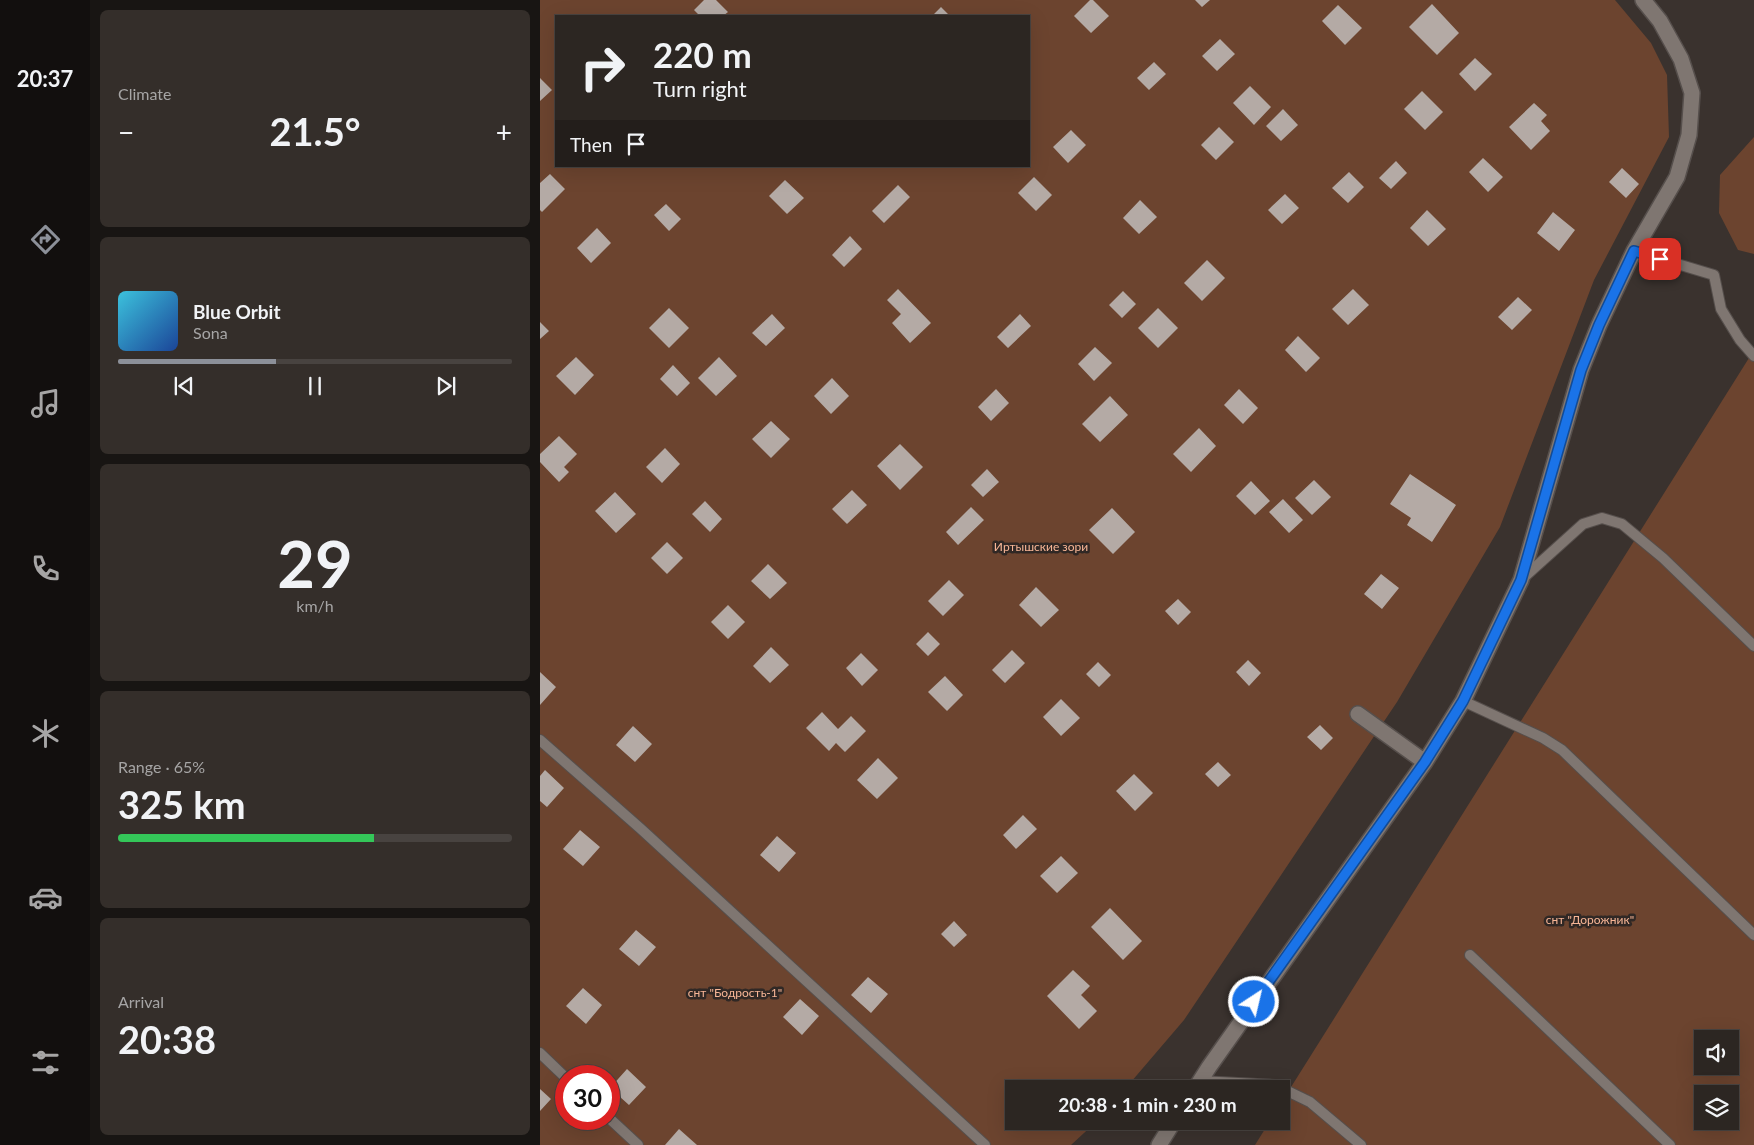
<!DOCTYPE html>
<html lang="en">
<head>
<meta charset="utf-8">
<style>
	body { margin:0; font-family:Lato,sans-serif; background:#342e2a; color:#f1f3f6; height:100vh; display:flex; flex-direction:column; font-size:19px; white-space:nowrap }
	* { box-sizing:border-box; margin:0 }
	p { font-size:16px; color:#a6a5a5 }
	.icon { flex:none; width:28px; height:28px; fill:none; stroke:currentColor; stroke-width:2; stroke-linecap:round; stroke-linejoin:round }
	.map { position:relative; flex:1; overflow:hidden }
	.sheet { display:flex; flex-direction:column; gap:10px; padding:10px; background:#181513; width:450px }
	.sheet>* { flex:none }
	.guide { position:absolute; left:15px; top:15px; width:475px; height:152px; border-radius:0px; box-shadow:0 5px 20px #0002,0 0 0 1px #484340; background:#2c2622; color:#f1f3f6; overflow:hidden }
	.tools { position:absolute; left:1154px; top:1030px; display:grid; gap:10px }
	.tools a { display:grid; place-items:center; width:45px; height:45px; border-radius:0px; background:#2c2622; box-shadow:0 5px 20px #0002,0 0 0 1px #484340; font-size:25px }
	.speed { position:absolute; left:15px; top:1065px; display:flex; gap:10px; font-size:25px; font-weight:700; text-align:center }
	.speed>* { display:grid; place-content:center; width:65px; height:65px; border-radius:50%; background:#2c2622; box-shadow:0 5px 20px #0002,0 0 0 1px #484340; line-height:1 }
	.speed .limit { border:8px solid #d22; background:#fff; color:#111 }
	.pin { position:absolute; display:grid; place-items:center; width:42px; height:42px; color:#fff; margin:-21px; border-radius:10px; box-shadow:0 2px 8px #0006 }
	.me { position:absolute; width:55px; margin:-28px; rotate:35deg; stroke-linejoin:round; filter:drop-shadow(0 0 4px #0008) }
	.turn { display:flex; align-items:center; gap:18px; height:105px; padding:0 15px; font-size:22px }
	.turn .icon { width:65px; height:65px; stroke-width:2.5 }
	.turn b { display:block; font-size:35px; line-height:42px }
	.then { display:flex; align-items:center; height:48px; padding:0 15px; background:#0003; gap:10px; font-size:19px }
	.big { font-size:38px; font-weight:700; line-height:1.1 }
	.sheet .card { flex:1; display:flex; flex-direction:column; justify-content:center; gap:8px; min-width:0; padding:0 18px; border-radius:8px; background:#342e2a }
	.sheet .dial { align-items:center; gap:0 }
	.dial b { font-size:65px; line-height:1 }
	.song { display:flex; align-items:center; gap:15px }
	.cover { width:60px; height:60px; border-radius:8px; background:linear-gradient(135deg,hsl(190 70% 55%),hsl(220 70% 35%)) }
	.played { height:5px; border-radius:2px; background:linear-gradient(90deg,#8c9099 40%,#484340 40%) }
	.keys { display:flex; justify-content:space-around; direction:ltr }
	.heat { display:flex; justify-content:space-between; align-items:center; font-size:28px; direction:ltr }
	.charge { height:8px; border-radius:4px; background:linear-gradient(90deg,#34c759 65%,#484340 0) }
	.trip { position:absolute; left:465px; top:1080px; width:285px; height:50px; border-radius:0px; background:#2c2622; box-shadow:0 5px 20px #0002,0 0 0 1px #484340; font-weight:700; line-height:50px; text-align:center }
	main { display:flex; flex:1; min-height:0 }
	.tab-bar { display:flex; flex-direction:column; width:90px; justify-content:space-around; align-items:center; background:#120f0e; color:#a6a5a5 }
	.tab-bar .icon { width:35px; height:35px }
	.tab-bar .on { color:#8c9099 }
	.tab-bar b { font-size:22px; color:#f1f3f6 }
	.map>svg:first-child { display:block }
	.green { fill:#6c442f; fill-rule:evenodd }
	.building { fill:#b4aaa5 }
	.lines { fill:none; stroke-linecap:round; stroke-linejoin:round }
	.service-casing { stroke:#564f4c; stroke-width:12 }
	.minor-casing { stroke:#564f4c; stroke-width:18 }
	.service { stroke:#7f7671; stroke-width:10 }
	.minor { stroke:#7f7671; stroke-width:15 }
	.route-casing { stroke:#114b97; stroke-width:12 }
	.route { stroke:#1a73e8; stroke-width:9 }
	.labels { text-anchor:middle; stroke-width:5; stroke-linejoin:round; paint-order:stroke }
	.park-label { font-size:12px; fill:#f8b696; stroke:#302825 }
</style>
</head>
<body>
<main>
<nav class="tab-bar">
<b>20:37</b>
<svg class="icon on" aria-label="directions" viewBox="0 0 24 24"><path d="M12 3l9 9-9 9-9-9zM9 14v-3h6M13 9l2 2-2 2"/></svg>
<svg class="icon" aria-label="music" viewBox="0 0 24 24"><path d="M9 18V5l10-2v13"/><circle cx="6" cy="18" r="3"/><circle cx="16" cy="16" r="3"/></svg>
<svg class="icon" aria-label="phone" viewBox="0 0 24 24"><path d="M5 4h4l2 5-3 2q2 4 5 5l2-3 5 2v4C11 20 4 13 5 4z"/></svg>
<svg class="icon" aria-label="climate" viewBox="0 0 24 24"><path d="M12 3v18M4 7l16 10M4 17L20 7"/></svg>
<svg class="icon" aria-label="car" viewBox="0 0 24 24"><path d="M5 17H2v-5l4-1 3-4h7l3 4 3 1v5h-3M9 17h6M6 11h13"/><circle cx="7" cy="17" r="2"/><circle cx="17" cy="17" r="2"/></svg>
<svg class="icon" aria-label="filters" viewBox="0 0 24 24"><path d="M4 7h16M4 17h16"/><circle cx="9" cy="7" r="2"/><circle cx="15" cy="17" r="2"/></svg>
</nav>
<section class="sheet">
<div class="card"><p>Climate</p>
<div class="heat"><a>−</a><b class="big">21.5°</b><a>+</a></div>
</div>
<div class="card">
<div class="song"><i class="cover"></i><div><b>Blue Orbit</b><p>Sona</p></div></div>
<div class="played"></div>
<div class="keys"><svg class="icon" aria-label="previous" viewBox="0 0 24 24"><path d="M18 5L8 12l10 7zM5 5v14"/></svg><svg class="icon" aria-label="pause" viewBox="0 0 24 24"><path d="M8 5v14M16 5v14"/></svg><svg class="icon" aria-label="next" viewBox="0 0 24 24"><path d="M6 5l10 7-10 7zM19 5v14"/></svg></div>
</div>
<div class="card dial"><b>29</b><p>km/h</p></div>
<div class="card"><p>Range · 65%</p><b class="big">325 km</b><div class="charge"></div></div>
<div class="card"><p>Arrival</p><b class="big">20:38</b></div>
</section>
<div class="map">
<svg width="1214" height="1145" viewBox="0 0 1214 1145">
	<rect width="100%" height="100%" fill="#3a322e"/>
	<path class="green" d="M0,0H1075L1111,43L1127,75L1129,137L1054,280L960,527L857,702L644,1020L585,1089H474V1121H557L531,1145H0ZM16,16H489V166H16ZM26,1076H69V1119H26Z
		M1214,137V254L1198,250L1179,213L1180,175Z
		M1214,350V1145H715L730,1121H741V1103ZM1162,1039H1190V1066H1162ZM1162,1094H1190V1121H1162Z"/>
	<path class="building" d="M164,0H176L188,12L183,16H160L154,10Z
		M550,0H553L569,16L551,33L534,16Z
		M655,0H670L662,7Z
		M892,4L919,33L897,55L869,27Z
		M798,5L822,28L805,45L782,21Z
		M401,7L410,16H392Z
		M680,39L695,54L677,71L662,56Z
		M935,58L952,74L935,91L919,74Z
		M614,62L626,74L609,90L597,78Z
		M0,78L12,90L0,101Z
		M710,86L731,107L714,125L693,103Z
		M882,91L903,112L885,130L864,109Z
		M994,103L1007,115L1001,121L1010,131L991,150L969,127Z
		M743,109L758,125L741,141L726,126Z
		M679,127L694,142L676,160L661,145Z
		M531,130L546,145L528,163L513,147Z
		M943,158L963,177L948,192L929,172Z
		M856,161L867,173L851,189L839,178Z
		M1082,168L1099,184L1086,198L1069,182Z
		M809,172L824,187L808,203L792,188Z
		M10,174L25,189L2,212L0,210V183Z
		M494,177L512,195L496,211L478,193Z
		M245,180L264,198L247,214L229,196Z
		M358,185L370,197L344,223L332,211Z
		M745,194L759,208L742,224L728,210Z
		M600,200L617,217L599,234L583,218Z
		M126,204L141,219L129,231L114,215Z
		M887,210L906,229L888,246L870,228Z
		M1013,212L1035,230L1019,251L997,233Z
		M57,228L71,243L51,263L37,248Z
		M310,236L322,249L304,267L292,255Z
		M667,260L685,278L662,301L644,283Z
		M358,289L391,323L370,343L352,323L361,314L347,300Z
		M813,289L829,305L808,325L792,309Z
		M583,291L596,304L582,318L569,305Z
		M978,297L992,310L972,330L958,317Z
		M129,308L149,328L129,348L109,328Z
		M618,308L638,328L618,348L598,328Z
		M232,314L245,328L226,346L212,333Z
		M480,314L491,326L468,348L457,337Z
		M0,322L9,331L0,339Z
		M758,336L780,358L766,372L745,350Z
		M555,347L572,363L554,381L538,364Z
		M36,357L54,375L35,395L16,376Z
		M179,357L197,376L176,396L158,378Z
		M133,365L150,383L137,396L120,379Z
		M292,378L309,396L291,414L274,396Z
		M456,389L469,403L451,421L438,407Z
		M699,389L718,408L703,424L684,405Z
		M570,396L588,415L560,442L542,424Z
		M231,421L250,439L231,458L212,439Z
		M659,428L676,446L651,472L633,454Z
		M19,436L37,454L24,467L29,472L19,482L0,462V454Z
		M360,444L383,467L360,490L337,466Z
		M125,448L140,464L122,483L106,467Z
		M447,469L459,482L443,497L431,485Z
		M870,474L916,505L892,542L867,525L871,518L850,504Z
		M774,480L791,497L772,515L755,498Z
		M711,481L730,501L715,515L696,496Z
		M312,490L327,505L307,524L292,509Z
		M75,492L96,514L76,533L55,511Z
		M743,499L763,520L749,533L729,512Z
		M165,501L182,519L170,532L152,514Z
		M431,507L444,520L418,545L406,532Z
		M572,508L595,532L573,554L549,530Z
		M127,542L143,558L127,574L111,558Z
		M228,564L247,583L230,599L211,581Z
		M841,574L859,588L842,609L824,594Z
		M409,580L424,595L403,616L388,601Z
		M496,587L519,610L501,627L479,605Z
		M638,599L651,612L638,625L625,611Z
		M188,605L205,622L188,639L171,622Z
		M388,632L400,644L388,656L376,644Z
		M231,647L249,665L230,683L213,666Z
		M472,650L485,663L465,683L452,670Z
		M321,653L338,670L322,686L306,668Z
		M708,660L721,673L709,686L696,672Z
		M558,662L571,675L559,687L546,674Z
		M0,672L16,687L0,705Z
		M405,676L423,695L407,711L388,692Z
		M521,699L540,718L521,736L503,717Z
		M282,712L298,729L311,716L326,731L305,752L296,743L289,751L266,728Z
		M780,725L793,738L781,750L767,737Z
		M93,726L112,744L95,762L76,745Z
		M338,758L358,778L337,799L317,780Z
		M678,762L691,775L678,787L665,774Z
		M5,770L24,788L7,807L0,801V776Z
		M594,774L613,793L595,811L576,791Z
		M483,815L497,829L476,849L463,835Z
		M40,830L60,847L43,866L23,849Z
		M237,836L256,853L239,872L220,855Z
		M521,856L538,873L517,893L500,876Z
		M570,908L602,941L583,960L551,927Z
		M414,921L427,935L414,947L401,934Z
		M96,930L116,947L99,966L79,949Z
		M533,970L550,986L541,995L557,1011L539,1029L507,996Z
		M328,977L348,994L331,1013L311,995Z
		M43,988L62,1005L46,1024L26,1006Z
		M260,999L279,1016L262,1035L243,1017Z
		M87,1069L106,1087L89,1105L70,1088Z
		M0,1089L11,1099L0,1111Z
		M139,1129L157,1145H125Z"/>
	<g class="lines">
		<defs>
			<path id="service" d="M1094,251L1174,275L1181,309L1200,340L1214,356
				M982,579L1043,524L1062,518L1082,524L1123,558L1214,646
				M923,701L1003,738L1022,750L1214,935
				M0,740L101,829L445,1145
				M930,955L1130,1145
				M0,1053L26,1078
				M660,1081L735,1085L770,1102L821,1145
				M69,1118L98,1145"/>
			<path id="minor" d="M818,714L885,762
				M655,1089L669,1067L885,762L923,701L981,580L1041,370L1059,325L1094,251L1137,177L1149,135L1152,93L1141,59L1120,21L1103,0
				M619,1145L634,1121"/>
		</defs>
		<use href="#service" class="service-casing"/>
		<use href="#minor" class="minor-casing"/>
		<use href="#service" class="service"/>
		<use href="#minor" class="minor"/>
	</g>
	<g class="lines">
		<defs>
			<path id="route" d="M714,1002L885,762L923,701L981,580L1041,370L1059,325L1094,251L1120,259"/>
		</defs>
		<use href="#route" class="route-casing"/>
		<use href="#route" class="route"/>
	</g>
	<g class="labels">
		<g class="park-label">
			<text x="501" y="551">Иртышские зори</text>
			<text x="1050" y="924">снт "Дорожник"</text>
			<text x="195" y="997">снт "Бодрость-1"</text>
		</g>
	</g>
</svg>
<div class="tools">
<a><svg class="icon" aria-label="sound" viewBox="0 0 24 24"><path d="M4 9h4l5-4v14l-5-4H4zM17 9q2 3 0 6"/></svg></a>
<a><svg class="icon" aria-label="layers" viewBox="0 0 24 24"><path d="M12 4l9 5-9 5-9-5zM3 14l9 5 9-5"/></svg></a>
</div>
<div class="speed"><div class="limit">30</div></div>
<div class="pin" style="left:1120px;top:259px;background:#d93025"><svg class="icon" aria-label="arrive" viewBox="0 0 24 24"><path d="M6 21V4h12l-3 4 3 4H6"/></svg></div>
<svg class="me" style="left:714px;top:1002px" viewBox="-20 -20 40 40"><circle r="17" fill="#1a73e8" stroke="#fff" stroke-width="3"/><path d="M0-11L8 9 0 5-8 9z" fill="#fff"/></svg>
<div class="trip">20:38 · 1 min · 230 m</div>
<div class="guide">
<div class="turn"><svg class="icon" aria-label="right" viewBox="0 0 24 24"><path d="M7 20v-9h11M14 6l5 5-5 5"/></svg><div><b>220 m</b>Turn right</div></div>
<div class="then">Then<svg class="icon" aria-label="arrive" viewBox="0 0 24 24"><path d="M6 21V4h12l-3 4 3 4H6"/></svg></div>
</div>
</div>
</main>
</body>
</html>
